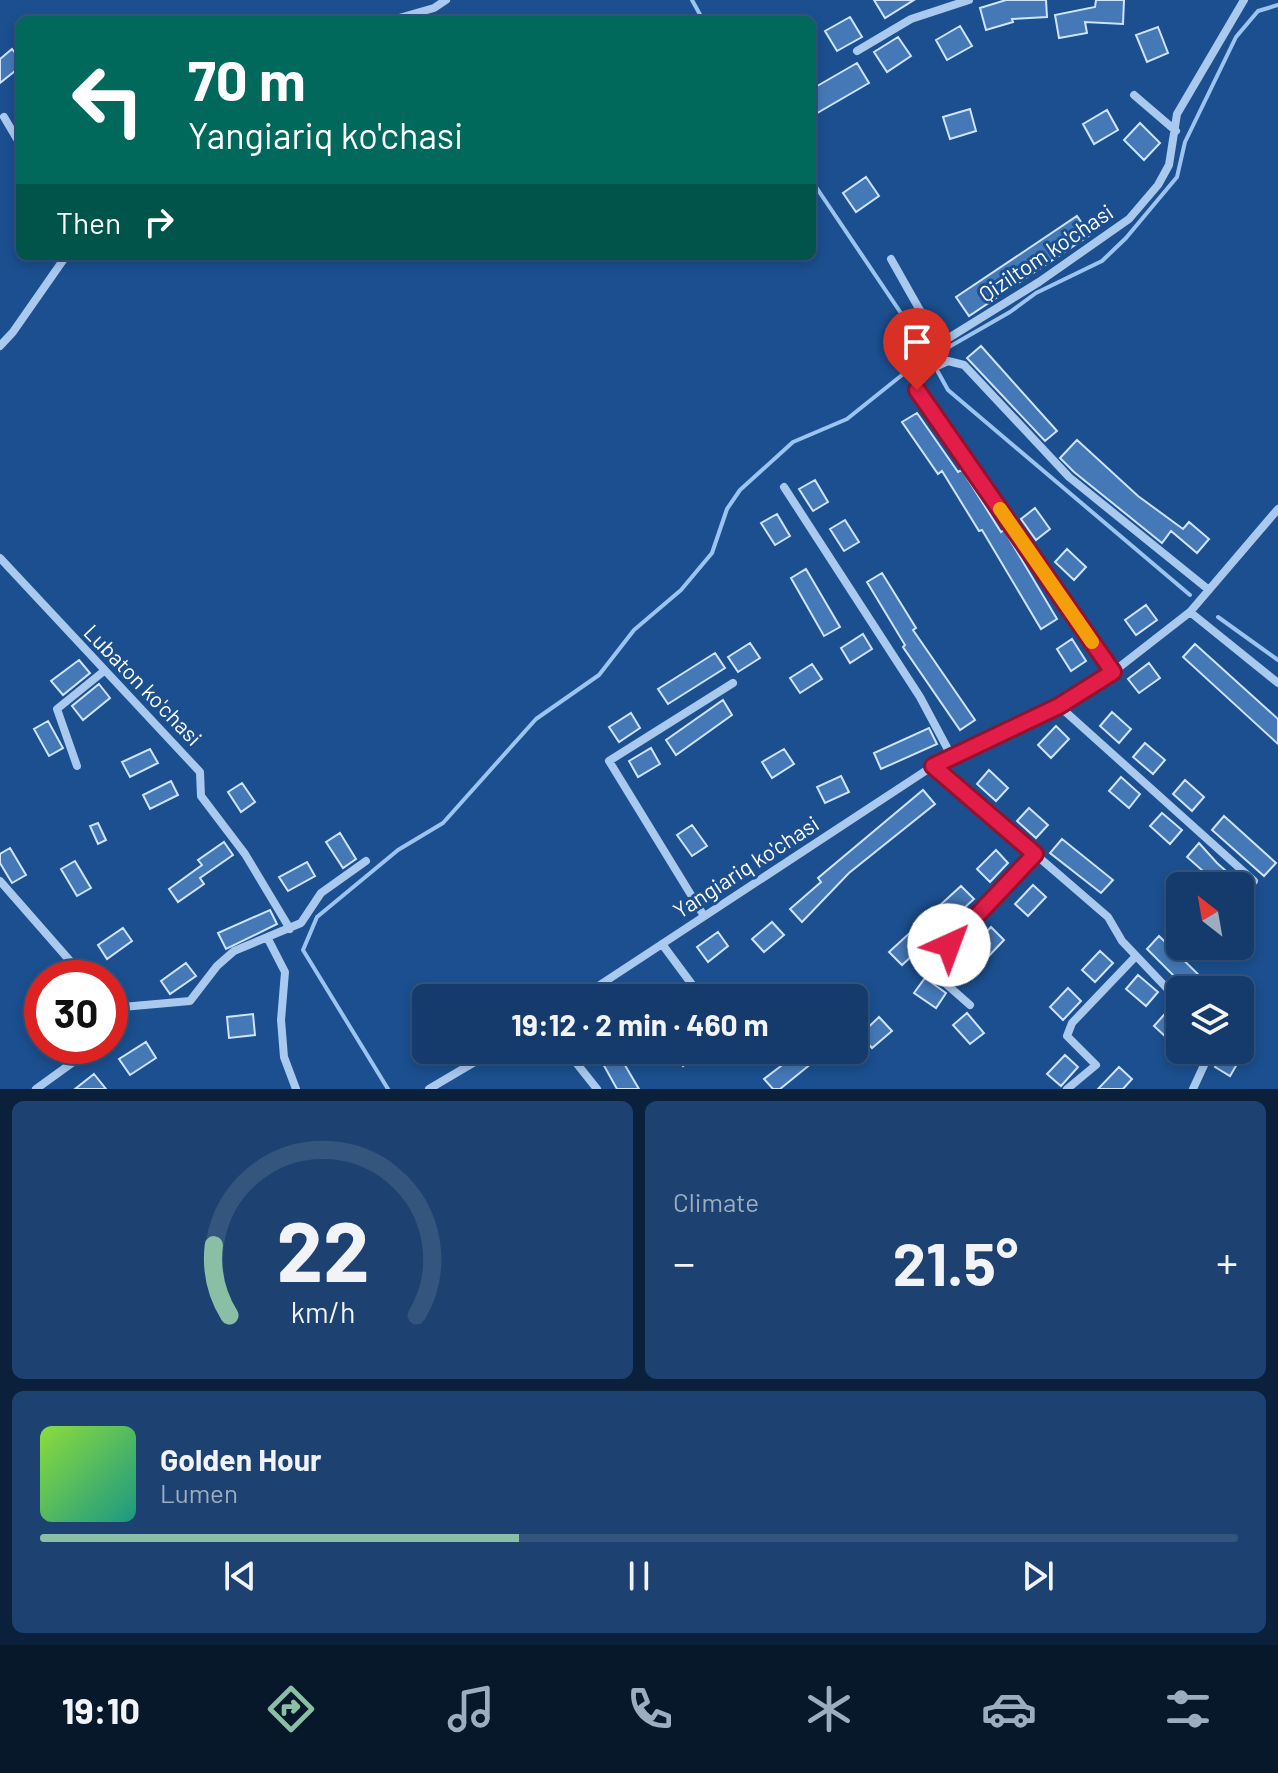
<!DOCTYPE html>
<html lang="en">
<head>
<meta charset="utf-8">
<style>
	body { margin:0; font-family:Barlow,sans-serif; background:#1d4271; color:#f1f3f6; height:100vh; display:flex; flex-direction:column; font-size:30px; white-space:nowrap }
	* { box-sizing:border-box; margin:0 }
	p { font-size:26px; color:#9dadc1 }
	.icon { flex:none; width:44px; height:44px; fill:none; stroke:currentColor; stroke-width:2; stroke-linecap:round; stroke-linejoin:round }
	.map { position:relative; height:1089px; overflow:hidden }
	.drawer { display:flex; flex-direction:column; gap:12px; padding:12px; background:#0b203b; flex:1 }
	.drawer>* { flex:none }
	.guide { position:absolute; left:16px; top:16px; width:800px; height:244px; border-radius:12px; box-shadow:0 4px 12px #0003,0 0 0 2px #33557e; background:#00695c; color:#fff; overflow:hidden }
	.needle { width:52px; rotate:329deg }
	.tools { position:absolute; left:1166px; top:872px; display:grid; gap:16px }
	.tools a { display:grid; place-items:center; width:88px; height:88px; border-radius:12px; background:#143b6b; box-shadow:0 4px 12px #0003,0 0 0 2px #33557e; font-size:40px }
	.speed { position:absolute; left:24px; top:960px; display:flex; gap:16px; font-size:40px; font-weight:700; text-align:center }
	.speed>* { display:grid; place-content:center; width:104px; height:104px; border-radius:50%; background:#143b6b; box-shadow:0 4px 12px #0003,0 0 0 2px #33557e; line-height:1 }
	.speed .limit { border:12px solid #d22; background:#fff; color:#111 }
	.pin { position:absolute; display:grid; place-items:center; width:68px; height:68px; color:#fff; margin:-82px -34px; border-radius:50% 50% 50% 0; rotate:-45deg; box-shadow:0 0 8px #0007 }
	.pin .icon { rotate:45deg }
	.me { position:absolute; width:88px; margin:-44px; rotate:43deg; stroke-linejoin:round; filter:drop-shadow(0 0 6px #0008) }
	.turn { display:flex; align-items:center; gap:28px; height:168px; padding:0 40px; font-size:36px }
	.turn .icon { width:104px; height:104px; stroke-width:2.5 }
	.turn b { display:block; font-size:56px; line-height:68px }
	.then { display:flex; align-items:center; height:76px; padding:0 40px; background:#0003; gap:16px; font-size:30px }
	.big { font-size:60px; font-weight:700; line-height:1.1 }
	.drawer .tile { flex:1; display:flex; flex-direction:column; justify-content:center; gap:12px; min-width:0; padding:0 28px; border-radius:12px; background:#1d4271 }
	.drawer .dial { align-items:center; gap:0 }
	.dial svg { height:208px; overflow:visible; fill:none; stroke:#33557e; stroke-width:7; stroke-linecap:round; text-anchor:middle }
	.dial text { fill:#f1f3f6; stroke:none }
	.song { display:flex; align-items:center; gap:24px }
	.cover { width:96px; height:96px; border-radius:12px; background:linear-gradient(135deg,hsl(90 70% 55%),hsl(170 70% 35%)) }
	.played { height:8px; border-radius:4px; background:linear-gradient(90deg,#8abfa5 40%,#33557e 40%) }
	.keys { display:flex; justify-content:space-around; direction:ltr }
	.heat { display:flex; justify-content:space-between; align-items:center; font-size:44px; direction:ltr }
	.drawer .tiles { flex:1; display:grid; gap:12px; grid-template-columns:1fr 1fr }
	.tile:last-child { grid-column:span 2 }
	.trip { position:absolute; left:412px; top:984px; width:456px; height:80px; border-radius:12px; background:#143b6b; box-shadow:0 4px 12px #0003,0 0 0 2px #33557e; font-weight:700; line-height:80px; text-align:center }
	.menu { display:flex; height:128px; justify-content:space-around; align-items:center; background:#08182b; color:#9dadc1 }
	.menu .icon { width:56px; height:56px }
	.menu .on { color:#8abfa5 }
	.menu b { font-size:36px; color:#f1f3f6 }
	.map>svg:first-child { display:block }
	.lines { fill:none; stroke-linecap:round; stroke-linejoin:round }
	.stream { stroke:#9cc4f0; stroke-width:4 }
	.building { fill:#4478b7; stroke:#cfe3fa; stroke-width:2 }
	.minor { stroke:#a9c9ee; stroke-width:8 }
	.route-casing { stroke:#92132f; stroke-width:20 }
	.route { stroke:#e11d48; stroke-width:14 }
	.slow { stroke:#f59e0b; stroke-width:14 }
	.labels { text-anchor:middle; stroke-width:6; stroke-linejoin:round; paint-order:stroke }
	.street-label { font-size:22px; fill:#fff; stroke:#1b4f8f }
</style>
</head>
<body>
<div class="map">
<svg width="1278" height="1089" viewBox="0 0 1278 1089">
	<rect width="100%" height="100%" fill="#1b4f8f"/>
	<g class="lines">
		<path class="stream" d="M692,0L703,20
			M812,181L913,331
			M938,372L948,390L1190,595
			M1218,617L1278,660
			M388,1089L303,950L317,917L398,850L443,823L536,719L599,675L634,630L681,590L712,553L727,509L740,490L793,442L847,419L907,371L1010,312L1036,293L1102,261L1126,238L1177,177L1185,142L1236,37L1258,11L1278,5"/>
	</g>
	<path class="building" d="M874,0H914L885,18Z
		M1006,0H1046L1047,17L1012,19L1013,22L986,30L980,8Z
		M1096,0H1124L1123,24L1085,22L1087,33L1059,38L1055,15L1095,7Z
		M850,17L862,37L837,51L825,31Z
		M960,26L972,46L947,60L936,40Z
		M1158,27L1168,53L1147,62L1136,35Z
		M898,37L911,56L887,72L874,52Z
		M12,49L20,59V67L0,83V59Z
		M857,63L869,83L812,116V89Z
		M970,109L976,131L950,139L943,117Z
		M1107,110L1118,130L1094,144L1083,124Z
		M1140,123L1160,143L1144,160L1124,140Z
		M866,177L879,196L856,212L843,193Z
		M1077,216L1090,235L969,316L956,297Z
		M981,346L1057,431L1045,441L967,358Z
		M917,413L958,472L962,470L1001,532L1004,530L1057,619L1041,629L982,530L979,531L942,471L938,474L902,422Z
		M1077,440L1138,496L1183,529L1189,522L1209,539L1197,553L1171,531L1162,543L1074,472L1060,458Z
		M815,480L828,502L813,511L799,489Z
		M1035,508L1050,529L1036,540L1021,519Z
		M777,514L790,536L775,545L761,523Z
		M845,520L859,542L844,551L830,529Z
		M1067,549L1086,567L1074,580L1055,562Z
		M806,569L840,627L824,636L791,578Z
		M882,573L916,628L913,630L975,720L960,730L903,647L905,645L867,582Z
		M1146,605L1157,620L1136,635L1125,620Z
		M863,634L872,649L850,663L841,648Z
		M1072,639L1086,661L1071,671L1057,649Z
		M750,643L760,658L738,672L728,657Z
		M1195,644L1278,719V744L1183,657Z
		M715,653L725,668L668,704L658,689Z
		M79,660L90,673L63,695L51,681Z
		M1149,663L1160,678L1139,693L1128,679Z
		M812,664L822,679L800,693L790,678Z
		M99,684L110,698L83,720L72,706Z
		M723,700L732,715L676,755L666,740Z
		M1112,712L1131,729L1119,743L1100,726Z
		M631,713L640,728L619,742L609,727Z
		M48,721L63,748L49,756L34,729Z
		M1056,726L1069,739L1051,758L1038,745Z
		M929,728L937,744L881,769L874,753Z
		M1145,743L1165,760L1153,774L1133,757Z
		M651,748L660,764L638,777L629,761Z
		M150,749L158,763L130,777L122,762Z
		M784,749L794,764L772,778L762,762Z
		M989,770L1008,788L996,801L977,784Z
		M841,776L849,792L825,803L817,787Z
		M1121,777L1140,794L1129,808L1109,791Z
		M1185,780L1204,797L1192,811L1173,794Z
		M171,781L178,795L150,809L143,795Z
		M242,783L255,802L241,812L228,792Z
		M923,790L935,804L849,873L802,922L790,909L821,882L818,878Z
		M1029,808L1048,825L1036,838L1017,821Z
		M1162,813L1182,830L1170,844L1150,826Z
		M1224,816L1276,863L1264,876L1212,830Z
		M98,823L106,840L98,844L90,826Z
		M692,825L707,846L692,856L677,835Z
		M340,833L356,859L343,868L326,842Z
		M1062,839L1113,880L1101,893L1050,853Z
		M224,842L233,855L200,878L204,884L178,902L169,889L202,865L198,860Z
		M1199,843L1217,863L1243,886H1220L1187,857Z
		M10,848L26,875L12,883L0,863V854Z
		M996,850L1008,863L990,882L977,869Z
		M75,861L91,888L77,896L61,869Z
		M307,862L315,876L288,891L279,877Z
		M1033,885L1046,897L1028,916L1015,904Z
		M961,886L974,899L902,965L889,952Z
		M270,910L277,924L226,949L218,933Z
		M772,922L784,935L764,952L752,939Z
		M991,927L1004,940L986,959L973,946Z
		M123,928L132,941L107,959L98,945Z
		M718,932L728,946L708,962L697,947Z
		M1159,936L1205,981L1198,990H1188L1147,949Z
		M1100,951L1113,963L1095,982L1082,970Z
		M186,963L196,976L170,994L161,981Z
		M1138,975L1158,992L1146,1006L1126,989Z
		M925,978L946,993L936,1008L914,993Z
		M1068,988L1081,1001L1063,1020L1050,1007Z
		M1171,1007L1180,1015V1024L1167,1038L1154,1026Z
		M967,1013L984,1033L970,1044L953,1025Z
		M253,1014L255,1035L229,1038L227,1017Z
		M879,1017L892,1031L872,1048L860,1035Z
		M146,1042L156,1058L130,1075L119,1059Z
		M602,1050H616L639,1089H617L597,1053Z
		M671,1050H705L683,1066Z
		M802,1050H828L780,1089H773L764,1079Z
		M1225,1050L1243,1054L1230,1076L1215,1067Z
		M1065,1055L1078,1067L1061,1086L1047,1074Z
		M1119,1067L1132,1079L1123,1089H1098Z
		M94,1074L106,1089H75Z"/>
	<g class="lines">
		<path class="minor" d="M392,20L434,8L446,0
			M857,51L911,19L969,0
			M1134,95L1176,131
			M4,117L20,144
			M891,259L939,344L1039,282L1129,219L1158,185L1169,165L1177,114L1244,0
			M0,346L13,332L66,256
			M784,487L920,697L952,757
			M0,558L200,772L201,796L245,854L290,929
			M1190,612L1278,683
			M1113,672L917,390L924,372L948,361L964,365L1069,477L1209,590
			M1059,706L1254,881
			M77,766L57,709L104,671
			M933,766L1108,917L1122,941L1180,1002
			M0,881L85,978
			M704,916L609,761L733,683
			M268,939L285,972L281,1020L284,1057L296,1089
			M662,944L702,998
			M580,998L933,766L1059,706L1113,672L1190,612L1278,509
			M970,1005L928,968L1035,854
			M111,1008L190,1001L217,966L234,951L301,923L321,893L366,861
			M566,1050L597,1089
			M36,1089L83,1055L88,1046
			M429,1089L495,1050
			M1067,1089L1096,1065L1067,1036L1072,1023L1136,956
			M1193,1089L1211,1050"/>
	</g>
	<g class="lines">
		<defs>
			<path id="route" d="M917,390L1113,672L1059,706L933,766L1035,854L949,945"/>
		</defs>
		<use href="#route" class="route-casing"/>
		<use href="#route" class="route"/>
		<path class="slow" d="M1000,509L1092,642"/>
	</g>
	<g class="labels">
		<g class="street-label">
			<text transform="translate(1046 253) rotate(-34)" y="8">Qiziltom ko'chasi</text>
			<text transform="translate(143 685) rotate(46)" y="8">Lubaton ko'chasi</text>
			<text transform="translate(746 867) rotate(-33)" y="8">Yangiariq ko'chasi</text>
		</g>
	</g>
</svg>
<div class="tools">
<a><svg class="needle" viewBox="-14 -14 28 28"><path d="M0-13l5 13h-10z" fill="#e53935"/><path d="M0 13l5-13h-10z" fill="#9dadc1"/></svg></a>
<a><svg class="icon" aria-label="layers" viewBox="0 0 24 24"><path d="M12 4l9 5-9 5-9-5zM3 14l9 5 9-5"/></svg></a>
</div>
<div class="speed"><div class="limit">30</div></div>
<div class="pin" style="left:917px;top:390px;background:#d93025"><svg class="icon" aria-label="arrive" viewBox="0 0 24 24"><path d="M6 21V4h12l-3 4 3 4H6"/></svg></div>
<svg class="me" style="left:949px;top:945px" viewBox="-20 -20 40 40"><circle r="19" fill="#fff"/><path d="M0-13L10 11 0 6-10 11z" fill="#e11d48"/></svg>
<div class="trip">19:12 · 2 min · 460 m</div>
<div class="guide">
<div class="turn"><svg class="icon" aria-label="left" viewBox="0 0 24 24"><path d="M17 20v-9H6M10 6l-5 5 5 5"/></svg><div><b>70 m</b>Yangiariq ko'chasi</div></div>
<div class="then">Then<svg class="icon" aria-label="right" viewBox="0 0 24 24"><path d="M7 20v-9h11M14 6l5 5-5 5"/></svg></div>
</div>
</div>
<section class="drawer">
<div class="tiles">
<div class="tile dial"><svg viewBox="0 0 100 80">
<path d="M14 69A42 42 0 1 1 86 69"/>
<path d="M14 69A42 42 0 0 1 8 42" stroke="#8abfa5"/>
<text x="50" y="56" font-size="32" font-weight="700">22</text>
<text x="50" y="72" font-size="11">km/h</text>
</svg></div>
<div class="tile"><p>Climate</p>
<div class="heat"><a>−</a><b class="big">21.5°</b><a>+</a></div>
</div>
<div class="tile">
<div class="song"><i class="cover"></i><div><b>Golden Hour</b><p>Lumen</p></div></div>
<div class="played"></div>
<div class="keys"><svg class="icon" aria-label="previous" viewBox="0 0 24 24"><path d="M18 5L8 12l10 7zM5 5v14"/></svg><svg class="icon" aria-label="pause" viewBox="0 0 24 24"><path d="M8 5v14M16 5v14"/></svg><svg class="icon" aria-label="next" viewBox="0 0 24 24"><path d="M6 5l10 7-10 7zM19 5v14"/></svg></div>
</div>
</div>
</section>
<nav class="menu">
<b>19:10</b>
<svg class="icon on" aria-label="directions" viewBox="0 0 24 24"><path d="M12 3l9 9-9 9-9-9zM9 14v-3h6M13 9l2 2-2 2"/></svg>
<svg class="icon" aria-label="music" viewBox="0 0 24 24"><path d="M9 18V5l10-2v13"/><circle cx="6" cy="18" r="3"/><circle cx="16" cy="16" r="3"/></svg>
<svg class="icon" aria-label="phone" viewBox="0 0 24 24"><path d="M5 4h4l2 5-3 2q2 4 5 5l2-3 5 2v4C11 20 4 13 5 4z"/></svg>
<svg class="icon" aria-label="climate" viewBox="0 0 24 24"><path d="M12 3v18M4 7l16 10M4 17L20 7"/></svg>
<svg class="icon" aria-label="car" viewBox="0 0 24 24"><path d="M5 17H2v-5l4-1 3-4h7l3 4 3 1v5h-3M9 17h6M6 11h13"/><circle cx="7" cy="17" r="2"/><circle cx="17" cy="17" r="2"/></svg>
<svg class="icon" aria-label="filters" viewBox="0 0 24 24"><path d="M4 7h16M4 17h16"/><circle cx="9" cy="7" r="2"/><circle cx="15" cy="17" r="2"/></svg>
</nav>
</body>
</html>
